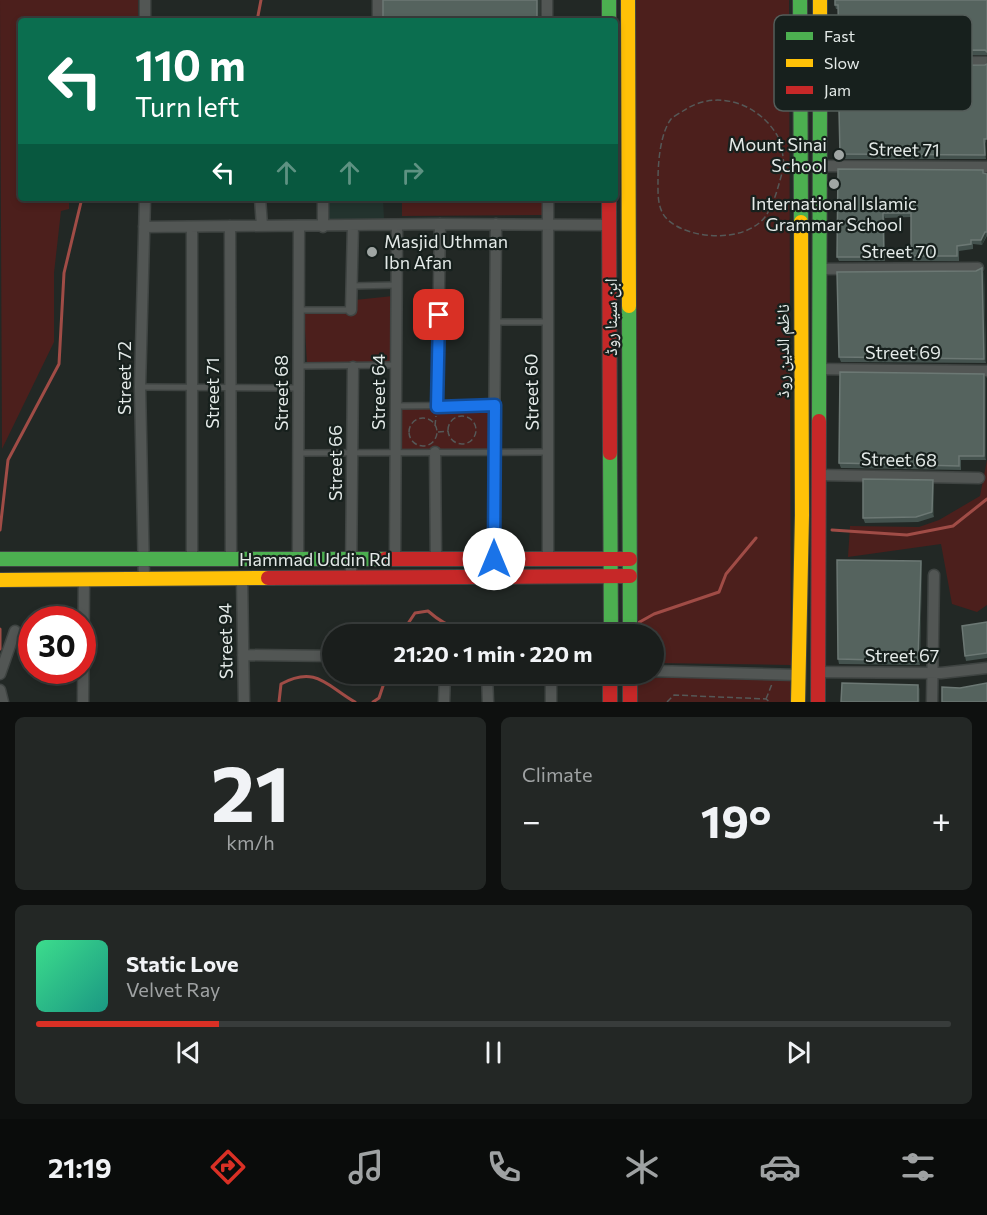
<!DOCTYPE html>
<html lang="en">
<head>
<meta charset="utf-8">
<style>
	body { margin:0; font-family:Commissioner,"Noto Naskh Arabic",sans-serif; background:#232725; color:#f1f3f6; height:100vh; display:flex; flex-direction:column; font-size:22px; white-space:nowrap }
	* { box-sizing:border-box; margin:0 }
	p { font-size:20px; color:#9fa2a3 }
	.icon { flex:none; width:33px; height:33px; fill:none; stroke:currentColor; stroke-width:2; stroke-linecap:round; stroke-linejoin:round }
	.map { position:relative; height:702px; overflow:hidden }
	.drawer { display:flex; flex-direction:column; gap:15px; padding:15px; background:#0e100f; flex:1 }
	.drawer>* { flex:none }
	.hud { position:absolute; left:18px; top:18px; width:600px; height:183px; border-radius:6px; box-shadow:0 3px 9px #0003,0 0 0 2px #383c3b; background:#0b6e4f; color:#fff; overflow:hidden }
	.speed { position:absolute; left:18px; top:606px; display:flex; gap:12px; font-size:30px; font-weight:700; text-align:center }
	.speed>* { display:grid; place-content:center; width:78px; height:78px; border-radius:50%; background:#1a1e1c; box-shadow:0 3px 9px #0003,0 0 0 2px #383c3b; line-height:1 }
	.speed .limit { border:9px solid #d22; background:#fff; color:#111 }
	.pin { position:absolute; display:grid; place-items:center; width:51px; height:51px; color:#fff; margin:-26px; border-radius:12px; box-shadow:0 3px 9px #0006 }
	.me { position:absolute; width:66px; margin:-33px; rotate:0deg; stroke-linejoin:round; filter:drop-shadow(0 0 4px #0008) }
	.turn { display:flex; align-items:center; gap:21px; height:126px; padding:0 18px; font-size:27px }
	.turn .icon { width:78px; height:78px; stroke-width:2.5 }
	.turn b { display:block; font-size:42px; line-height:51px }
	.lanes { display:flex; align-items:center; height:57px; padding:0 18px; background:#0003; justify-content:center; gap:30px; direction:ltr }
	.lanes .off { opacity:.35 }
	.big { font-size:45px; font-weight:700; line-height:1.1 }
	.drawer .card { flex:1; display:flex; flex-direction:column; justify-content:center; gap:9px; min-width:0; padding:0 21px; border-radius:9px; background:#232725 }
	.drawer .dial { align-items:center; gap:0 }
	.dial b { font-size:78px; line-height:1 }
	.song { display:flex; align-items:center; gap:18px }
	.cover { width:72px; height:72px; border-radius:9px; background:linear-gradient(135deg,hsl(150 70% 55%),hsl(170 70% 35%)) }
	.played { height:6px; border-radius:3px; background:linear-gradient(90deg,#d93025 20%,#383c3b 20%) }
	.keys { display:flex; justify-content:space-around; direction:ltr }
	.heat { display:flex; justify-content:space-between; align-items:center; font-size:33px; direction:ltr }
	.drawer .tiles { flex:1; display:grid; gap:15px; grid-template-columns:1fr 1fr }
	.card:last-child { grid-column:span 2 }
	.trip { position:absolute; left:322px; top:624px; width:342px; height:60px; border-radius:30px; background:#1a1e1c; box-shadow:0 3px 9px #0003,0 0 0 2px #383c3b; font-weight:700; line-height:60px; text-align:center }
	.dock { display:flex; height:96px; justify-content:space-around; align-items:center; background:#0a0c0b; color:#9fa2a3 }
	.dock .icon { width:42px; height:42px }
	.dock .selected { color:#d93025 }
	.dock b { font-size:27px; color:#f1f3f6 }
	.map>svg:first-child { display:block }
	.built { fill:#23332e }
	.green { fill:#4c1f1c }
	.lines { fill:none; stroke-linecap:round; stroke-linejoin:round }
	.stream { stroke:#a04c46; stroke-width:3 }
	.lane-casing { stroke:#3f4442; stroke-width:8 }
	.street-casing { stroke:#3f4442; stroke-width:13 }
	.fast-casing { stroke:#3f4442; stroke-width:16 }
	.slow-casing { stroke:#3f4442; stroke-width:16 }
	.jam-casing { stroke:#3f4442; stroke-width:16 }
	.path { stroke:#555857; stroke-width:1.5; stroke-dasharray:6 3; stroke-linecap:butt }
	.lane { stroke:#525654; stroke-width:5 }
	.street { stroke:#525654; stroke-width:10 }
	.fast { stroke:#4caf50; stroke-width:14 }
	.slow { stroke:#ffc107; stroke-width:14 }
	.jam { stroke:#c62828; stroke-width:14 }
	.wall { fill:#44524e }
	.shaded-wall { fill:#2f3b36 }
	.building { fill:#55635e; stroke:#6c7874; stroke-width:1.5 }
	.route-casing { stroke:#114b97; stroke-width:15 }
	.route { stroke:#1a73e8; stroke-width:10 }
	.poi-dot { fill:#a0a6a4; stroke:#17201d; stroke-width:2 }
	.labels { text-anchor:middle; stroke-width:4.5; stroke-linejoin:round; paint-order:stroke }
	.poi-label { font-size:18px; fill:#e4eae8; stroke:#17201d; text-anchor:end }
	.street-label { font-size:18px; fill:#e4eae8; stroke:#17201d }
	.key { fill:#17201d; stroke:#545d5a; stroke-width:1.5 }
	.key-label { font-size:16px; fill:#e4eae8 }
</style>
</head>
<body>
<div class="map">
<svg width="987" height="702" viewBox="0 0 987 702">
	<rect width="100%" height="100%" fill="#222825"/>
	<path class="built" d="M325,198H383L384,219L326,222Z"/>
	<path class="green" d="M0,0H138V21H21V198H69V209L61,211L54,273V342L2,449Z
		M632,0H789L791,665L654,663V634H635Z
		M402,198H542V215L402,216Z
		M393,296V362L307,364L304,313L353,312L355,300Z
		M400,407L493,408L492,451L400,450Z
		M987,460V605L977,612L952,604L941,544L848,557L850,526L919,527L939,520L980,496Z
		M643,678H784L790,680L792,702H636V686Z"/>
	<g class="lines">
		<path class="stream" d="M257,21L261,0
			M0,530L8,460L59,364L64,273L82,198
			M832,530L907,535L953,526L987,499
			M636,624L654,614L719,592L726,574L756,538
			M0,629V649
			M401,634L415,613L428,611C453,633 469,632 501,634
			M279,702L281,684C316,665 327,686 355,702
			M373,702L379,698L387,674"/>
		<defs>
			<path id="lane" d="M351,286L396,285
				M299,310H351
				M495,322H547
				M299,366L396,365
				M140,387L298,388
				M396,406L495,405
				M298,453L549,452"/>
			<path id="street" d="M145,0V21
				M378,0V21
				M547,0V21
				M820,63L987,62
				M820,166L987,167
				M260,198L262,226
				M230,226L231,559
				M144,227L440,224L609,225
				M192,227V559
				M323,227V198
				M820,269L978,268
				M351,310L353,225
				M819,369L987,371
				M437,407L440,224
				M435,452L436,559
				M820,475L979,478
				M298,559L299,227
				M395,559L397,226
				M548,559V198
				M493,577L496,224
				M351,578L353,367
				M144,579L140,387L145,198
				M242,579L244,702
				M243,655L333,656
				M654,671L797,675
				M818,672L941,673L987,668
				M0,674L15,631
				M487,674L488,702
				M0,690L3,702
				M83,702L84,580
				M444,702L445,674
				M551,702V674
				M932,702L934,575"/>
			<path id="fast" d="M609,0V21
				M800,0L801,222
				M629,306L630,634
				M819,421L820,103
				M610,453L611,634
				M0,559H385"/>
			<path id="slow" d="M628,0L629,306
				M820,103V0
				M0,580L268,578
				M798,702L802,515L801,222"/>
			<path id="jam" d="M609,198L610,453
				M385,559H630
				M268,578L630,576
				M610,674V702
				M630,674V702
				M818,702L819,421"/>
		</defs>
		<use href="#lane" class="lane-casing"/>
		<use href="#street" class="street-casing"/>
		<use href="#fast" class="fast-casing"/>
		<use href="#slow" class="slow-casing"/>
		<use href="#jam" class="jam-casing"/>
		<path class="path" d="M784,166C779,183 775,203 765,217C745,243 690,240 668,220C657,210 658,194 658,181C658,163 660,134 671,119C674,116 680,113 683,111C715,89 757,102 777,135C782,144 783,156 784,166H787
			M448 430a14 14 0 1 1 28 0a14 14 0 1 1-28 0Z
			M409 432a14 14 0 1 1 28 0a14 14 0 1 1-28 0Z
			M435,426L436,416
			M438,432L448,431
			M766,699L772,684
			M667,702L674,695L766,699L770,702"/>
		<use href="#lane" class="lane"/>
		<use href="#street" class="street"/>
		<use href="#fast" class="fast"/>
		<use href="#slow" class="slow"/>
		<use href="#jam" class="jam"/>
	</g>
	<path class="wall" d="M987,0V55H841L839,51L838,9H836L835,5Z
		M987,64L986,159H841L840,154Z
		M838,169L983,170L984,173L987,174V236L982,245L973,244V249L959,251V261H913L911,256V217L885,218V261H839L837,257Z
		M984,273L986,363L841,362L839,357Z
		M986,378V460H961V470L841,468L839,463Z
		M934,485V517L918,522L865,523L863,518Z
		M921,561L922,566L920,665L839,664L838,659Z
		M987,622V658L966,661L965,656Z"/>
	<path class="shaded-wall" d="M537,0H540V21H537Z
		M984,139L986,144V159L985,155Z
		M883,213L885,218V261L884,257Z
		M985,232L986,236L982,245L981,240Z
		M982,268L984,273L986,363L984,359Z
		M984,374L986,378V460L984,456Z
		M933,480L934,485V517L932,512Z
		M921,561L922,566L920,665L918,661Z
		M918,685L920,689V702H918Z"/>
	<path class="building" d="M383,0H537V21H383Z
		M835,0H987V52L985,50L839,51L838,5H835Z
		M987,64V139H984L985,155L840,154L838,66L985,65Z
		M838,169L983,170V173L987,174V232H985L981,240H971V244L957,246V256H911V213H883L884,257H837Z
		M982,268L984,359L839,357L837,272L976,271Z
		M840,372L984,374V456H959V466L839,463Z
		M863,479L933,480L932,512L916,517L863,518Z
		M837,560L921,561L918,661L838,659Z
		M987,622V653L965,656L962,626Z
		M842,683L918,685V702H841Z
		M987,683V702H942V687L960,688Z"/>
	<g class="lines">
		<defs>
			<path id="route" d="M439,315L437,407L495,405L494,559"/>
		</defs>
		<use href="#route" class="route-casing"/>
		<use href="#route" class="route"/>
	</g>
	<g class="poi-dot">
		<circle cx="839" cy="155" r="6"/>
		<circle cx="834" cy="184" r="6"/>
		<circle cx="372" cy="252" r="6"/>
	</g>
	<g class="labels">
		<g class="poi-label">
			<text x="827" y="151">Mount Sinai<tspan x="827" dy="21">School</tspan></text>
			<text x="834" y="210" text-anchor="middle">International Islamic<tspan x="834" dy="21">Grammar School</tspan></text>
			<text x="384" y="248" text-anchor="start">Masjid Uthman<tspan x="384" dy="21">Ibn Afan</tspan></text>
		</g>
		<g class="street-label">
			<text transform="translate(904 150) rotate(1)" y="6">Street 71</text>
			<text x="899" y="258">Street 70</text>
			<text transform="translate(611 317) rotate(-90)" y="6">ابن سینا روڈ</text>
			<text transform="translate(783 351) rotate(-90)" y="6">ناظم الدین روڈ</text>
			<text x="903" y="359">Street 69</text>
			<text transform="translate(125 378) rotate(-90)" y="6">Street 72</text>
			<text transform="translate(379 392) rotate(-90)" y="6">Street 64</text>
			<text transform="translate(532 392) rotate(-91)" y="6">Street 60</text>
			<text transform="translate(213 393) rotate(-90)" y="6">Street 71</text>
			<text transform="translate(282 393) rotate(-90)" y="6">Street 68</text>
			<text transform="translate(899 460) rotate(1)" y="6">Street 68</text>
			<text transform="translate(336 463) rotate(-90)" y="6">Street 66</text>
			<text x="315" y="566">Hammad Uddin Rd</text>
			<text transform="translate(226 641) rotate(-91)" y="6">Street 94</text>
			<text x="902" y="662">Street 67</text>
		</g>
	</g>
	<rect x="774" y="15" width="198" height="96" rx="9" class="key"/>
	<rect x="786" y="32" width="27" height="8" fill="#4caf50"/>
	<rect x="786" y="59" width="27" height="8" fill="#ffc107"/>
	<rect x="786" y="86" width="27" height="8" fill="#c62828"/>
	<g class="key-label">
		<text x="824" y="42">Fast</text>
		<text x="824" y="69">Slow</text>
		<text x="824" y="96">Jam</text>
	</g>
</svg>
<div class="speed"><div class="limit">30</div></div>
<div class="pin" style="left:439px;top:315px;background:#d93025"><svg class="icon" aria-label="arrive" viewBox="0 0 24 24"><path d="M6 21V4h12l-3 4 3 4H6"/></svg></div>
<svg class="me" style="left:494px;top:559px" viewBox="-20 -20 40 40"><circle r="19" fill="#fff"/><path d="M0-13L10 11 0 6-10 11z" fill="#1a73e8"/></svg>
<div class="trip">21:20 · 1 min · 220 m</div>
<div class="hud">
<div class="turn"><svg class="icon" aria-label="left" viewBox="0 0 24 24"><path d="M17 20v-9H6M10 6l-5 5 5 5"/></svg><div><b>110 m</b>Turn left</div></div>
<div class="lanes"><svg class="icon" aria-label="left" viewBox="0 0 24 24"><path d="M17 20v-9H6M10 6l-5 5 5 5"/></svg><svg class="icon off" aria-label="ahead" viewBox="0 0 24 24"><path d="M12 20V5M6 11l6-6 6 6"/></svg><svg class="icon off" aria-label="ahead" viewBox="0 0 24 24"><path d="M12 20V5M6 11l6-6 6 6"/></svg><svg class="icon off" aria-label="right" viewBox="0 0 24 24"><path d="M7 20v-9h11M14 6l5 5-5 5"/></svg></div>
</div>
</div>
<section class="drawer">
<div class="tiles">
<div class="card dial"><b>21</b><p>km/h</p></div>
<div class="card"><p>Climate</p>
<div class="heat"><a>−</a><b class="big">19°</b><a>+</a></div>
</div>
<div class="card">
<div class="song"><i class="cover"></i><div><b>Static Love</b><p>Velvet Ray</p></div></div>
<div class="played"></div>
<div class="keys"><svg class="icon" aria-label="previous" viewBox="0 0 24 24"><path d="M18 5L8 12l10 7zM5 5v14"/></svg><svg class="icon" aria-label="pause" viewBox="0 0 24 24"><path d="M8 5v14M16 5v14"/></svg><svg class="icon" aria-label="next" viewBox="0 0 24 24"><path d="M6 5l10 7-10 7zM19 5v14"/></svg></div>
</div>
</div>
</section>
<nav class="dock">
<b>21:19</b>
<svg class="icon selected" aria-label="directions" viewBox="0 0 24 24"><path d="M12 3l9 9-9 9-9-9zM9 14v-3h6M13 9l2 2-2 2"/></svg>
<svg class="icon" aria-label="music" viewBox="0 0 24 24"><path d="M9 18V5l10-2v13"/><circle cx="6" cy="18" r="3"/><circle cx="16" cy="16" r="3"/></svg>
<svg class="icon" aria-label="phone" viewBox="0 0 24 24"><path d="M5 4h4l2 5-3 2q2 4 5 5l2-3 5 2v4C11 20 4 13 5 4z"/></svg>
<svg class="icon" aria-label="climate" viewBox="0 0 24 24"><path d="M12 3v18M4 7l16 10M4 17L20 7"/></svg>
<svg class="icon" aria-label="car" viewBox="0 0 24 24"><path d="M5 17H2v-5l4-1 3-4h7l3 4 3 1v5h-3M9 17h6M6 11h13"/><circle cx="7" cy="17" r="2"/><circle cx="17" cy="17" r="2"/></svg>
<svg class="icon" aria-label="filters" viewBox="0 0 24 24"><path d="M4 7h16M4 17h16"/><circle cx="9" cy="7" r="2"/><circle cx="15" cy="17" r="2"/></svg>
</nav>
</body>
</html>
